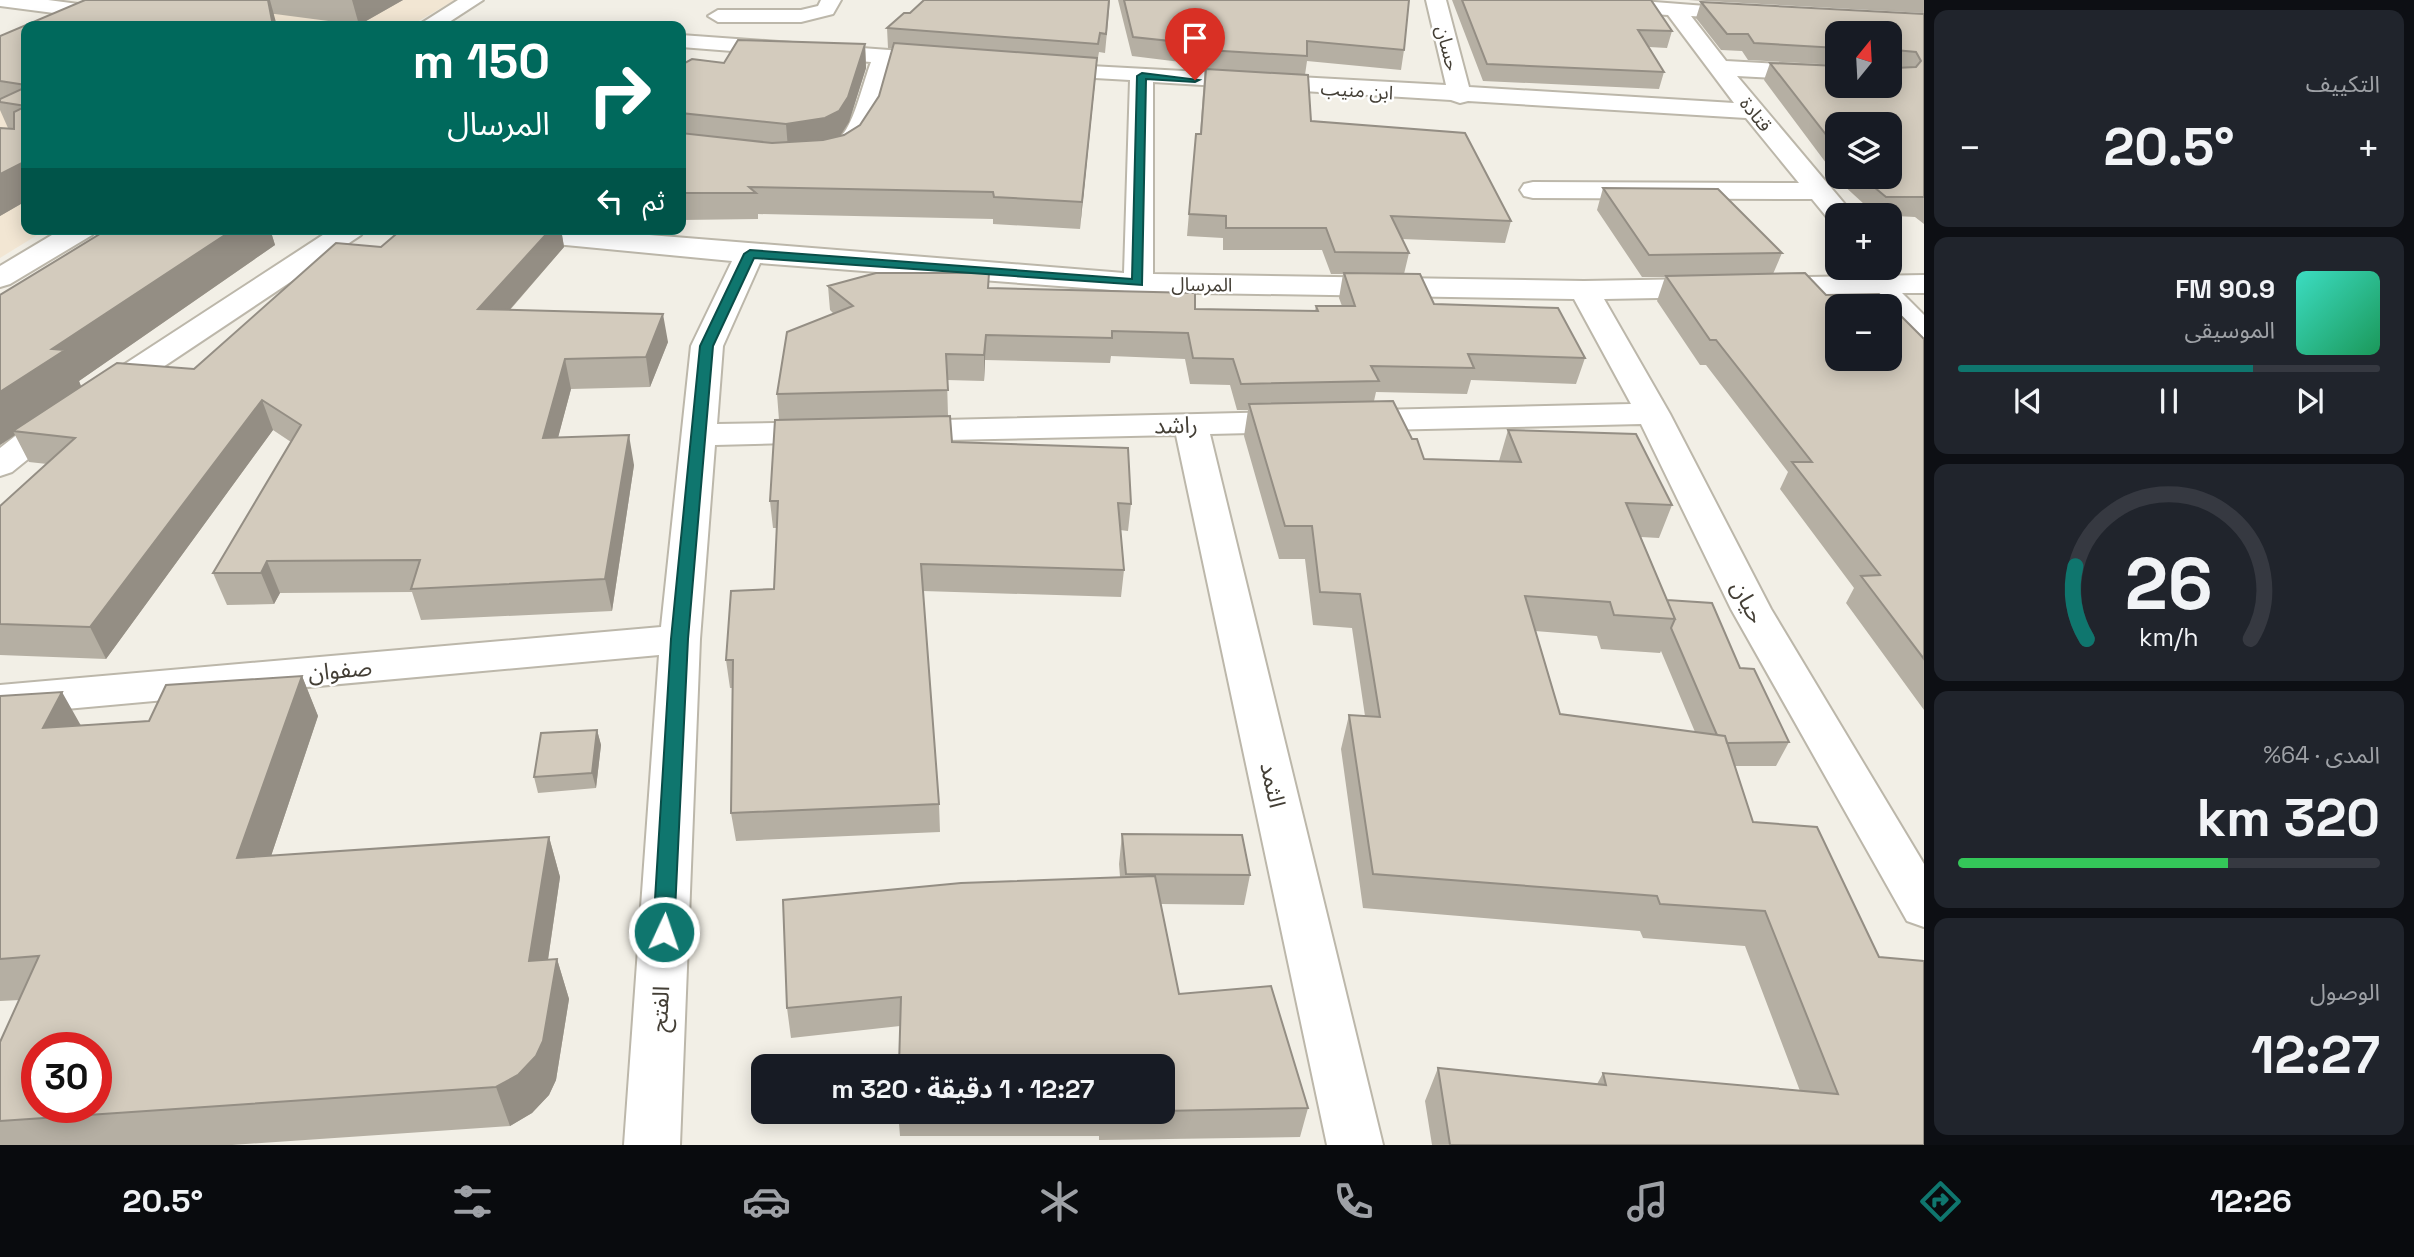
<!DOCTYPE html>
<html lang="ar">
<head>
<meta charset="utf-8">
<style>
	body { margin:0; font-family:"Space Grotesk","Noto Sans Arabic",sans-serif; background:#20242c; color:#f1f3f6; direction:rtl; height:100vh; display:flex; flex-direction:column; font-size:26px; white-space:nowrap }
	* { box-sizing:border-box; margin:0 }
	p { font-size:23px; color:#9ea1a6 }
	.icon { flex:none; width:38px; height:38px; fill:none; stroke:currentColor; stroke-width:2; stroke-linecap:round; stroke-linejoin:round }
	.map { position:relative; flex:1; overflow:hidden; direction:ltr }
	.side { display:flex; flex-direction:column; gap:10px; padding:10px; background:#0d0f14; width:490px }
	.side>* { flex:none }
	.hud { position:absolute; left:21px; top:21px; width:665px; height:214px; border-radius:14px; box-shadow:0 4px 18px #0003; direction:rtl; background:#00695c; color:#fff; overflow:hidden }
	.needle { width:46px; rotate:18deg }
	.buttons { position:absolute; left:1825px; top:21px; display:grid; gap:14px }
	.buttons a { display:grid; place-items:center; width:77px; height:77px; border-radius:14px; background:#171b24; box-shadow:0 4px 18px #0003; font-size:35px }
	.speed { position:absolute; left:21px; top:1032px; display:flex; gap:14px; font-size:35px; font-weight:700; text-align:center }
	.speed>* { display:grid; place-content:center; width:91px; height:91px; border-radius:50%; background:#171b24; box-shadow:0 4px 18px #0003; line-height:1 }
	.speed .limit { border:10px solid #d22; background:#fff; color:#111 }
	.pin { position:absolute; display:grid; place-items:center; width:60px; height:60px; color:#fff; margin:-72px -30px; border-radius:50% 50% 50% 0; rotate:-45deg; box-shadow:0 0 7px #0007 }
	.pin .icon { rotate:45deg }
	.me { position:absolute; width:77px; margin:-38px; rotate:3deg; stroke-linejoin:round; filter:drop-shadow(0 0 5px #0008) }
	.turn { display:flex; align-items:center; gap:24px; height:147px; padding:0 21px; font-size:32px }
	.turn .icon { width:91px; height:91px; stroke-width:2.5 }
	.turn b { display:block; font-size:49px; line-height:60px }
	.then { display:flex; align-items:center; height:66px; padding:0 21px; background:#0003; gap:14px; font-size:26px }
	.big { font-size:52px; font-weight:700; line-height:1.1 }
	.side .card { flex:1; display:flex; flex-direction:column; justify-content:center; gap:10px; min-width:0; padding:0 24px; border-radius:14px; background:#20242c }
	.side .dial { align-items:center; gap:0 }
	.dial svg { height:182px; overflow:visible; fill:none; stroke:#363941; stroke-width:7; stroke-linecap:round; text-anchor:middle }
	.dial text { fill:#f1f3f6; stroke:none }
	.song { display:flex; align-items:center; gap:21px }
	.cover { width:84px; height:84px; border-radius:10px; background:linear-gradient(135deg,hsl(170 70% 55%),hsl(150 70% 35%)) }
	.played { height:7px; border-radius:4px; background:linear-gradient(90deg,#0f766e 70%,#363941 70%) }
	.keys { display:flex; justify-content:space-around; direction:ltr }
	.heat { display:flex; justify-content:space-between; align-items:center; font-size:38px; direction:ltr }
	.charge { height:10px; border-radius:5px; background:linear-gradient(90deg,#34c759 64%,#363941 0) }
	.trip { position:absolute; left:751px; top:1054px; width:424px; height:70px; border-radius:14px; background:#171b24; box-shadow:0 4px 18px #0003; font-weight:700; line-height:70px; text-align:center; direction:rtl }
	.dock { display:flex; height:112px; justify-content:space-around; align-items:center; background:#090b0e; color:#9ea1a6 }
	.dock .icon { width:49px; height:49px }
	.dock .active { color:#0f766e }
	.dock b { font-size:32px; color:#f1f3f6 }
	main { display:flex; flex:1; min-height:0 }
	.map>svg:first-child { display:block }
	.commercial { fill:#f2e6d3 }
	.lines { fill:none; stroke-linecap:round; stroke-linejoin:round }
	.minor-casing { stroke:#bcb7aa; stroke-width:4 }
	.minor { fill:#fff; fill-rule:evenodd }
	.wall { fill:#b5afa3; fill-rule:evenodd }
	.shaded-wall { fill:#948e84 }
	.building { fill:#d3cbbd; stroke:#948e84; stroke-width:2; fill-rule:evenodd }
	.route { fill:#0f766e; stroke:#0a4d48; stroke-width:2 }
	.labels { text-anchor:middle; stroke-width:5; stroke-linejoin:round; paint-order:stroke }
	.far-street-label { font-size:19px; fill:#443f36; stroke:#fff }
	.street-label { font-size:23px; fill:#443f36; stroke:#fff }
</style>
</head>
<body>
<main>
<section class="side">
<div class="card"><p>التكييف</p>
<div class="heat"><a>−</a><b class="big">20.5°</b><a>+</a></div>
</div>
<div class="card">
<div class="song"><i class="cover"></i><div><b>90.9 FM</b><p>الموسيقى</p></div></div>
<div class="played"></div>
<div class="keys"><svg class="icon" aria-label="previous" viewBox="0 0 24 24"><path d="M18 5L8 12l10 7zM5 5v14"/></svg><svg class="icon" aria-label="pause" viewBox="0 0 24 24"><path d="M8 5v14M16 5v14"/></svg><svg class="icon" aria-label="next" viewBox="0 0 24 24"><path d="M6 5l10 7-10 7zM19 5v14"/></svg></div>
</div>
<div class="card dial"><svg viewBox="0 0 100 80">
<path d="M14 69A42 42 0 1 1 86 69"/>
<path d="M14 69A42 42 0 0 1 9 37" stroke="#0f766e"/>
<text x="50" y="56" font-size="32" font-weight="700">26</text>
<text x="50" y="72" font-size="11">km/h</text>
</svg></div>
<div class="card"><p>المدى · 64%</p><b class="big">320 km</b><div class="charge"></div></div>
<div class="card"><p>الوصول</p><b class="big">12:27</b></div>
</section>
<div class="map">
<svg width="1924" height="1145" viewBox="0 0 1924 1145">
	<rect width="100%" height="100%" fill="#f2efe6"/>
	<path class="commercial" d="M275,0H455L410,26H311L242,16Z
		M26,42V229H47L0,258V54Z"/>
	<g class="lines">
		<defs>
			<path id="minor" d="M0,0H48L201,20L212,26H154L0,6Z
				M458,0H483L443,26H417Z
				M821,0H841L833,14L801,22H718L708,16L718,10H801L818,6Z
				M1426,0H1446L1469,87L1734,103L1668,15L1531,6L1521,0H1628L1758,10L1761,14L1751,20L1691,16L1726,61L1838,67V81L1737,76L1854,215H1838V223L1830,221L1812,199L1533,198L1524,196L1520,190L1524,184L1533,182L1799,183L1746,118L1468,101L1460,103L1451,100L1153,82V274L1584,281L1924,275V293H1902L1924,315V342L1913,340L1890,315V306H1882L1870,294L1604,299L1670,414L1771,609L1924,864V927L1907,921L1731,609L1641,424L1210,434L1383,1145H1327L1176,435L899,441L887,438L882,431L887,424L899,421L1631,404L1574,299L1138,292L760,263L723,346L717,424L825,422L837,425L842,432L837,439L825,442L715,445L700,639L680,1145H624L659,655L0,715V685L661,627L691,346L732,261L483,237L473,235L469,229H575L1124,273L1130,80L1042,75L1034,73L1031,68L1034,63L1446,85Z
				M681,35L944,54L955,61L944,68L892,64C880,100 868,175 813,161L809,156C816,146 832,145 842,135C854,123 864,80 871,62L681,47Z
				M62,229H96L92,235L10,284L0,287V266Z
				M332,229H365L361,235L43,447L12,472L0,476V448L19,433Z"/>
		</defs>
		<use href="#minor" class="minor-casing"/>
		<use href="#minor" class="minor"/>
	</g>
	<path class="wall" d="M85,0H403L359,25L275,14L26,26V201L0,216L8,128L0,110V36Z
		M924,0H1110L1105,53L1099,52L1097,63H1096L1080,229L993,224V219L758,214V219L681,220V65L724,63L865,44L866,68L849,122L841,136L860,125L879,96L893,48H888L887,28L910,13Z
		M1118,0H1409L1404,50L1401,70L1307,61L1305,75L1311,121L1511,221L1505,243L1402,239L1409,253L1404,274L1434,304L1585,358L1576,384L1471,380L1467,394L1376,392L1374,401L1412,439L1424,459L1499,461L1508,430L1672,505L1659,538L1641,537L1667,600L1740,668L1789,742L1776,766H1735L1753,822L1924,1145H1432L1425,1101L1438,1068L1597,1084L1603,1073L1800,1091L1745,946L1643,938L1640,931L1363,908L1341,749L1349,715L1365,716L1352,628L1313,625L1305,559H1279L1244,436L1248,410H1237L1230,385L1190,384L1185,359L1111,356L1110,363L985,360L984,381L947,380L948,416L952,442L1131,504L1128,531L1120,530L1124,570L1121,597L923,591L939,804L940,832L736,841L731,813L733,688H730L726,660L774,589L777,528H773L770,501L779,420L777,394L833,313L830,310L828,286L989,288L1195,309L1315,311L1316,306H1342L1339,298L1343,274H1331L1322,250H1223V238L1187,236L1194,155L1200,134L1205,65L1132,56ZM1535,631L1597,636L1601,649L1660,653L1661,651L1695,732L1560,714Z
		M1452,0H1651L1672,31L1667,48L1649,47L1664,72L1659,89L1483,81Z
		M1688,0H1924V13Z
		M1701,2L1924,14V224L1915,217L1876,215L1841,183L1764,80L1770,63L1890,86L1838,33V65L1748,60L1742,51L1721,50L1696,18ZM1838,124L1890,177H1838Z
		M1603,188L1782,253L1773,274L1826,295L1924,339V710L1846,603L1854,588L1780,489L1788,472L1706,365H1700L1657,301L1665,277H1642L1597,210Z
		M108,229H270L275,245L79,381L81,386L194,369L381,247L402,229H561L564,247L510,310L668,342L650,387L571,389L558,437L634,465L612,611L421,620L412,592L280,593L274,604L227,605L213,573L291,442L273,430L106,659L0,655V506L47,464L29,462L15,435L0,445Z
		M302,676L318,716L271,856L549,837L560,877L548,960L557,959L569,999L556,1080L549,1095L532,1113L510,1126L232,1145H0V1042L20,1000L0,1001V696L81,725L149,721Z
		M597,730L601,745L596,788L538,793L534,777Z
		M1122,834L1250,875L1244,905L1161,904L1179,994L1308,1108L1300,1137L1099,1140V1136H900L898,1111H1162V1066L900,1026L791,1038L787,1008L1120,877L1119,864Z"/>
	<path class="shaded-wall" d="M268,0H270L277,26H273Z
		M352,0H403L359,25Z
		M865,44L866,68L849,122L840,136L788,149L786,124Z
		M1097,58L1095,82L1080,229L1082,202Z
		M26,161V201L0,216V174Z
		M234,229H270L275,245L79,381L82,389L13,431L15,435L0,445V392L52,349Z
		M551,229H561L564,247L485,338L478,309Z
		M663,314L668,342L650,387L646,357Z
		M986,335L985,360L984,381V355Z
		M565,359L571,389L550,468L543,438Z
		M262,400L273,430L106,659L90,627Z
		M629,435L634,465L612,611L605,579Z
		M267,561L280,593L274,604L261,573Z
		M302,676L318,716L257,898L237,858Z
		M62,692L84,731L43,728Z
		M597,730L601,745L596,788L592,773Z
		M549,837L560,877L542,1000L529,961Z
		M557,959L569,999L556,1080L549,1095L532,1113L510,1126L496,1087Z"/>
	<path class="building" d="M85,0H268L273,26H26V85L0,81V36Z
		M924,0H1109L1106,34L1100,33L1098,44L887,28L904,13H910Z
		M1124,0H1409L1404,50L1307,41V56L1207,50V45L1133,37Z
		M1462,0H1651L1672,31L1638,30L1664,72L1487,64Z
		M1701,2L1924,14V197H1886L1862,177H1890V124H1838V150L1770,63L1838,66V86H1890V33H1838V48L1754,43L1748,34H1727ZM1895,50L1916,52L1921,61L1916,67L1895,68Z
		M738,40L865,44L848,97L839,111L825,118L786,124L681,113V65L692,59L724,63Z
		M894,43L1097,58L1082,202L994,197L993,192L749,187L756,193H681V133L772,143L823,140L844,135L860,125L879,96Z
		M1206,69L1308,75L1311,121L1465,133L1511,221L1391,216L1409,253L1335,252L1326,228H1226V216L1189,214L1196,134H1201Z
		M26,87V106L0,102V99Z
		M26,106V161L0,174V128L14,129V112Z
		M1603,188L1718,189L1782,253L1649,255Z
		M108,229H234L52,349L65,350L0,392V295Z
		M402,229H551L478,309L663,314L646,357L565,359L543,438L629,435L605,579L411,589L420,560L267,561L261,573H213L301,425L262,400L90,627L0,624V506L75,438L13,431L117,363L194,369L336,243L381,247Z
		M876,273H989L988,288L1195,293V309L1318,311L1316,306H1355L1344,273L1420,274L1434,304L1558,308L1585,358L1468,354L1474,368L1371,366L1379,381L1241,384L1233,359L1193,358L1188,333L1112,331V338L986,335L984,355L946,354L948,390L777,394L787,332L853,306L828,286Z
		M1805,273L1826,295L1879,294L1924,339V659L1861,576L1880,575L1792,462H1812L1716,340H1710L1666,276ZM1838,306H1890V359H1838Z
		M1393,401L1412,439H1417L1424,459L1521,462L1508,430L1636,434L1672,505L1626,503L1675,619L1614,615L1610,602L1525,596L1560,714L1725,736L1753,822L1817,827L1879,957L1924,961V1145H1450L1438,1068L1606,1085L1603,1073L1838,1094L1765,911L1660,904L1657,896L1373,874L1349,715L1380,717L1360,594L1320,592L1312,526H1285L1249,404Z
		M950,416L952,442L1128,448L1131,504L1118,503L1124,570L921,564L939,804L731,813L733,660H726L731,591L774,589L778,501H770L775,420Z
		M1667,600L1712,603L1740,668L1754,669L1789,742L1727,743L1725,736L1717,735L1671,628L1675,619Z
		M302,676L237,858L549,837L529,961L557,959L543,1041L536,1056L518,1075L496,1087L0,1121V1042L39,956L0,959V696L62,692L43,728L149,721L166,685ZM37,1048H96V1108H37Z
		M597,730L592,773L534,777L541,733Z
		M1122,834L1242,835L1250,875L1126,874Z
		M1155,876L1179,994L1271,986L1308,1108L1162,1111V1066H899L901,997L787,1008L783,900L961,883Z"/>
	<path class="route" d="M1142,73L1199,80L1195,82L1146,79L1142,285L754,258L713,346L688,639L674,932L671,938L664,940L656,938L653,932L671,639L700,346L744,254L750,250L1132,279L1137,76Z"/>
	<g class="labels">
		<g class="far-street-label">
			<text transform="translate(1448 48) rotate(76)" y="7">حسان</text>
			<text transform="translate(1357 90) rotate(4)" y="7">ابن منيب</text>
			<text transform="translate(1756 114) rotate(51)" y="7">قتادة</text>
			<text transform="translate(1202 284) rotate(1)" y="7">المرسال</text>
		</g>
		<g class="street-label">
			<text transform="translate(1176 425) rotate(-1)" y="8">راشد</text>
			<text transform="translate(1748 602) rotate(62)" y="8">حيان</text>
			<text transform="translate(340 670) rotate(-5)" y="8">صفوان</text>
			<text transform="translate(1273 785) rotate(77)" y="8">الثمد</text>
			<text transform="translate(660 1009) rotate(-87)" y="8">الفتح</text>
		</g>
	</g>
</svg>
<div class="buttons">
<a><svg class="needle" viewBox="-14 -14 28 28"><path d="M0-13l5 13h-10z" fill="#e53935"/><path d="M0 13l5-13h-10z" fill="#9ea1a6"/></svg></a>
<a><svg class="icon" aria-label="layers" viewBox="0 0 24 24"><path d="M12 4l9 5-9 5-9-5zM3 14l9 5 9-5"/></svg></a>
<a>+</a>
<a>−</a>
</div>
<div class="speed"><div class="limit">30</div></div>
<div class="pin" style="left:1195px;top:80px;background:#d93025"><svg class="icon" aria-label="arrive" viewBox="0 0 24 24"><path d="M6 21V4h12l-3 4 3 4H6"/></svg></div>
<svg class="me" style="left:664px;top:932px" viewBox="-20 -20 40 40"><circle r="17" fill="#0f766e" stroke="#fff" stroke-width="3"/><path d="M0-11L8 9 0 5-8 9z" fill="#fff"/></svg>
<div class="trip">12:27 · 1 دقيقة · 320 m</div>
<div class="hud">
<div class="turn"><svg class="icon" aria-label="right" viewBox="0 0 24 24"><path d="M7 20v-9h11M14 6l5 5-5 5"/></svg><div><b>150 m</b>المرسال</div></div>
<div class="then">ثم<svg class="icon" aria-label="left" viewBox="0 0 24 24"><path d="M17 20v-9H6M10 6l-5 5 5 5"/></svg></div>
</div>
</div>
</main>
<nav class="dock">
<b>12:26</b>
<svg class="icon active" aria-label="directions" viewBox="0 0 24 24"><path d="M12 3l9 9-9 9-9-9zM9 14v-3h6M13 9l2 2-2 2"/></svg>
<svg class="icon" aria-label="music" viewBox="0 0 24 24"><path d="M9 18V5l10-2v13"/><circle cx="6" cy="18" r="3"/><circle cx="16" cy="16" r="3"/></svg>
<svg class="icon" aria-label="phone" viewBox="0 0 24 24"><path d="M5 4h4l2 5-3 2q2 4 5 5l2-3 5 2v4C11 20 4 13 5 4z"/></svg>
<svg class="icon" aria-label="climate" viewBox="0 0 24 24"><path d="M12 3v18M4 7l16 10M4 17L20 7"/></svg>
<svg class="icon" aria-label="car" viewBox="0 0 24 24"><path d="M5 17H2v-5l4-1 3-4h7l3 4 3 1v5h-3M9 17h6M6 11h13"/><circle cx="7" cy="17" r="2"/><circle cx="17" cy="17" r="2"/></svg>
<svg class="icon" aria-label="filters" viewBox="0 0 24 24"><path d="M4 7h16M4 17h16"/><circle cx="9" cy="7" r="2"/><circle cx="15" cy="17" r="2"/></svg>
<b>20.5°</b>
</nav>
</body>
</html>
